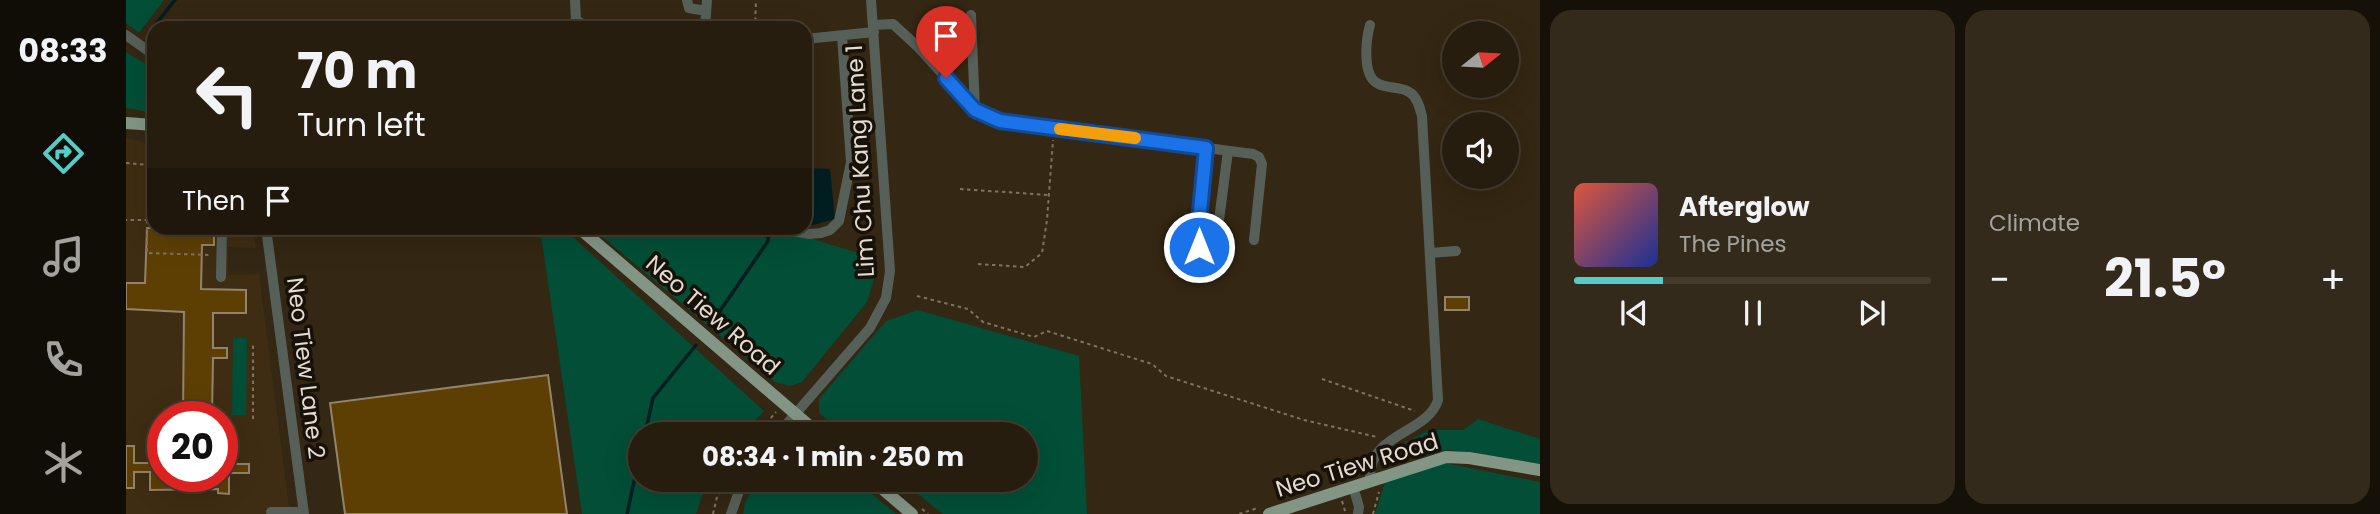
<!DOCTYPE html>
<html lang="en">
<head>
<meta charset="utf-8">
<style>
	body { margin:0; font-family:Poppins,sans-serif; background:#332a1c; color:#f1f3f6; height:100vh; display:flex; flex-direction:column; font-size:26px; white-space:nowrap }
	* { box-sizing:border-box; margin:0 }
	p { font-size:23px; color:#a4a29e }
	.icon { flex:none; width:38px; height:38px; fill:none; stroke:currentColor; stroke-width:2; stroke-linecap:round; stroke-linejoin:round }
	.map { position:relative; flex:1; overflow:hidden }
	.details { display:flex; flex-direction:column; gap:10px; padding:10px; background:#151008; width:840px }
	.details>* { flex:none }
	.top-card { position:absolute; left:21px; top:21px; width:665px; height:214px; border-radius:21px; box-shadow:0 7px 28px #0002,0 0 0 2px #433b2e; background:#271d0e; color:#f1f3f6; overflow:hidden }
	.needle { width:46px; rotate:72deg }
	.tools { position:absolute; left:1316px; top:21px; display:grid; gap:14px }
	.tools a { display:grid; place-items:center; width:77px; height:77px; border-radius:50%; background:#271d0e; box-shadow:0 7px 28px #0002,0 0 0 2px #433b2e; font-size:35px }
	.speed { position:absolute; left:21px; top:401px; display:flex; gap:14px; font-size:35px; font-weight:700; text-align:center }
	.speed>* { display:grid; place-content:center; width:91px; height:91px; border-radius:50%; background:#271d0e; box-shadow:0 7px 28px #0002,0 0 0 2px #433b2e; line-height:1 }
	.speed .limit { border:10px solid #d22; background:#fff; color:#111 }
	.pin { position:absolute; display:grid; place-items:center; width:60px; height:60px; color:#fff; margin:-72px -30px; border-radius:50% 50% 50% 0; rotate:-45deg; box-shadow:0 0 7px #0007 }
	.pin .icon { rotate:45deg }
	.me { position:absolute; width:77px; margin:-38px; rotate:0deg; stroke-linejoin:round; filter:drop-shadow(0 0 5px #0008) }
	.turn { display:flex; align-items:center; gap:24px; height:147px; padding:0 35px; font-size:32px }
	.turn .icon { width:91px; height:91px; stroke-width:2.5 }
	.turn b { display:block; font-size:49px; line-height:60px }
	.then { display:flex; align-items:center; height:66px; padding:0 35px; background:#0003; gap:14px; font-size:26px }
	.big { font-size:52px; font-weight:700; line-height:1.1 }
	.details .card { flex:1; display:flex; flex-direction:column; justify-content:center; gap:10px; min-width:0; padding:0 24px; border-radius:21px; background:#332a1c }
	.song { display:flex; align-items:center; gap:21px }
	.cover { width:84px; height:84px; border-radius:10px; background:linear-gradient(135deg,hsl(10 70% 55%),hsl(230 70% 35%)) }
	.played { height:7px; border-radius:4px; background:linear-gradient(90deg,#54cdc8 25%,#433b2e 25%) }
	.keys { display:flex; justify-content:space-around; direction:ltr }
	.heat { display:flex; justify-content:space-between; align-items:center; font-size:38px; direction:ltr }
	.details .tiles { flex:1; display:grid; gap:10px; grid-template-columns:repeat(2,1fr) }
	.trip { position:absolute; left:502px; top:422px; width:410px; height:70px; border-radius:35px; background:#271d0e; box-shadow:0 7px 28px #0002,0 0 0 2px #433b2e; font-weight:700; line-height:70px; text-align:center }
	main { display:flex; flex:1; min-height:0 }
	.menu { display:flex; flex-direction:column; width:126px; justify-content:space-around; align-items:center; background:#100c06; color:#a4a29e }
	.menu .icon { width:49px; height:49px }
	.menu .on { color:#54cdc8 }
	.menu b { font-size:32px; color:#f1f3f6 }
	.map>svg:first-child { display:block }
	.built { fill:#3e2d12; fill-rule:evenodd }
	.green { fill:#024e37 }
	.water { fill:#001e20 }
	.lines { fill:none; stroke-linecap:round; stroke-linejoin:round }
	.stream { stroke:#001e20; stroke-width:3.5 }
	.building { fill:#5d3f04; stroke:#92836c; stroke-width:2 }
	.path { stroke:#7e7363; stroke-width:2; stroke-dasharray:3.5 3.5; stroke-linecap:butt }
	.minor { stroke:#576058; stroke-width:10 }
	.major { stroke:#839686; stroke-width:12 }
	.route-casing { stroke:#114b97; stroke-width:18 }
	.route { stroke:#1a73e8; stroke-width:12 }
	.slow { stroke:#f59e0b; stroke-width:12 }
	.labels { text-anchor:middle; stroke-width:7; stroke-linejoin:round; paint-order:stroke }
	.street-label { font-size:23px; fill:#e4dcd0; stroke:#171109 }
</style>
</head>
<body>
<main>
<nav class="menu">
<b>08:33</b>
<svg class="icon on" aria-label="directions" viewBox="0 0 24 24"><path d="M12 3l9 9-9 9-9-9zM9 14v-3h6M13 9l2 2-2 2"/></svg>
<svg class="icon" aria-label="music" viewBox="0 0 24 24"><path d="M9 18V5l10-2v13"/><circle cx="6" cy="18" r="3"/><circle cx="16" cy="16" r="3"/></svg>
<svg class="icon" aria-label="phone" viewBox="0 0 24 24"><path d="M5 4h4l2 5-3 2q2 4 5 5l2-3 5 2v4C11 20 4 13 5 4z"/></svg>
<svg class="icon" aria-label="climate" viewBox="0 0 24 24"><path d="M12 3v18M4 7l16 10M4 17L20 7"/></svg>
</nav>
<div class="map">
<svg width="1414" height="514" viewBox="0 0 1414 514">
	<rect width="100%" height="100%" fill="#342713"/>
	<path class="built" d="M0,138L28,145V228H127L130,248L102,247V275L133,274L164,514H0ZM37,416H96V476H37Z"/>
	<path class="green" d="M0,0H38L13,33L0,23Z
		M0,52L28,69V113L0,108Z
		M414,228H437L638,411L617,434H514V480H584L578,490L570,514H456Z
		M466,228H651L745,257L749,276L741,302L676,382L664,386L649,382Z
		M792,310L953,356L961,514H817L774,480H900V434H719L693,413V399L760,321Z
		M107,338H121L120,415H106Z
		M1352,419L1414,439V464L1345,452L1320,450L1296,457L1271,447L1303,430H1337Z
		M1319,463L1414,482V514H1249L1259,482Z
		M631,480H729L770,514H617L619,503Z"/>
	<path class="water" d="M679,168L704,169L709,219L687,225L679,224Z"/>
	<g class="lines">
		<path class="stream" d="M22,34L49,0
			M585,324L642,241L643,228
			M519,434L527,398L570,345
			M501,514L514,454"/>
	</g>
	<path class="building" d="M21,228H88V245H76L75,289L120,290V313H87V348H101V358H87L86,416H57L58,312L0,309V283H19Z
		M1319,297H1343V310H1319Z
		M422,375L441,514H219L204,403Z
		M26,441H37V476L68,478L71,476H103V494L92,493V489L24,490V472H8V488H0V446H8V463H26Z
		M96,450H107V464H123V473H96Z"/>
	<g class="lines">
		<path class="path" d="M629,28L630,0
			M0,163L23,165L21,220H0
			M834,189L922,195
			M21,220V253L85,255
			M852,264L899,267L916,253L921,220L927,140
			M791,296L842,309L857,322L908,337L921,331L1026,364L1040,376L1178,420L1251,437
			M1196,379L1289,411
			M127,419V343
			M631,434L650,412
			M1216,501L1220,514
			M796,509L802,514
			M587,514L591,497L601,480
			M1113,514L1132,508
			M1247,514L1253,492"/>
		<path class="minor" d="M449,0L450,20L460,26L573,28
			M561,0L563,8L580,11
			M845,15L849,110
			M747,25L767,24L791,46L849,110L874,121L1127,154L1133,157L1136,164L1128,240
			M1244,25C1240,39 1236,75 1251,83C1260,89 1274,86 1283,92C1291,96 1294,108 1296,116L1312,400C1301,435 1241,432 1244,481
			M579,28L581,0
			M0,35L28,55
			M679,39L748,32
			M1080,148L1071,243L1073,247L1084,250L1090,243L1102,151
			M140,228L178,514
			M651,228L683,234L695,233L704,230L713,221L725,162L716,36
			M1304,253L1330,251
			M95,277L96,228
			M652,434L744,328L760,298L764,271L745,0
			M1227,486L1233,507L1232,514
			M145,512H177
			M605,514L617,480"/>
		<path class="major" d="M0,123L28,125
			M453,228L693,434
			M746,480L786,514
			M1143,514L1320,457L1343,458L1414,470"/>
	</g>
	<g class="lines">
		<defs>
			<path id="route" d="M820,78L849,110L874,121L1080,148L1071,243L1073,247"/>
		</defs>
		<use href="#route" class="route-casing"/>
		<use href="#route" class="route"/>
		<path class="slow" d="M934,129L1009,138"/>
	</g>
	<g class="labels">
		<g class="street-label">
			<text transform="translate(734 161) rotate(-93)" y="8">Lim Chu Kang Lane 1</text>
			<text transform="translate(587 315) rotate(41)" y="8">Neo Tiew Road</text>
			<text transform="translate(180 368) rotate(83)" y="8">Neo Tiew Lane 2</text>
			<text transform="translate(1231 465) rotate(-17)" y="8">Neo Tiew Road</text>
		</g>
	</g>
</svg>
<div class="tools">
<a><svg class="needle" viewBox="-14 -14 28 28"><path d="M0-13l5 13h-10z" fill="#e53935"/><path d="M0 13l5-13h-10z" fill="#a4a29e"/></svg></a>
<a><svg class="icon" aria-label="sound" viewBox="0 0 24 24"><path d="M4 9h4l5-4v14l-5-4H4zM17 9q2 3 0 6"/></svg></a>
</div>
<div class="speed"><div class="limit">20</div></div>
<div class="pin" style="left:820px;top:78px;background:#d93025"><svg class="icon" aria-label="arrive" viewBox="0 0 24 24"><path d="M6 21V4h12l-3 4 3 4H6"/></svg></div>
<svg class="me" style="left:1073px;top:247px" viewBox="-20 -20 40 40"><circle r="17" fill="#1a73e8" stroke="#fff" stroke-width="3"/><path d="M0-11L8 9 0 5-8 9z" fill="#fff"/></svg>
<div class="trip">08:34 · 1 min · 250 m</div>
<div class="top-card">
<div class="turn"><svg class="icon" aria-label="left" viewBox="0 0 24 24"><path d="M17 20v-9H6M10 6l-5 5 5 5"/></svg><div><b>70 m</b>Turn left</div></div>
<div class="then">Then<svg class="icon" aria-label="arrive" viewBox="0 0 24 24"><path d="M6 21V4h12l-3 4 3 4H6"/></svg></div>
</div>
</div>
<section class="details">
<div class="tiles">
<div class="card">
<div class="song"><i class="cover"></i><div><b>Afterglow</b><p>The Pines</p></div></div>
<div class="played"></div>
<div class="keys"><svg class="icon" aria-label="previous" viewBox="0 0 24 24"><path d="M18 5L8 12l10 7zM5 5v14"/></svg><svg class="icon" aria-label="pause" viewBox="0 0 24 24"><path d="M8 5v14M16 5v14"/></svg><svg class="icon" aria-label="next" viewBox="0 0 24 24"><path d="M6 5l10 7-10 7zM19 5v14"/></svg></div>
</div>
<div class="card"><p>Climate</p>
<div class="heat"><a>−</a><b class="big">21.5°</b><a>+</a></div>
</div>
</div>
</section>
</main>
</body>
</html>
